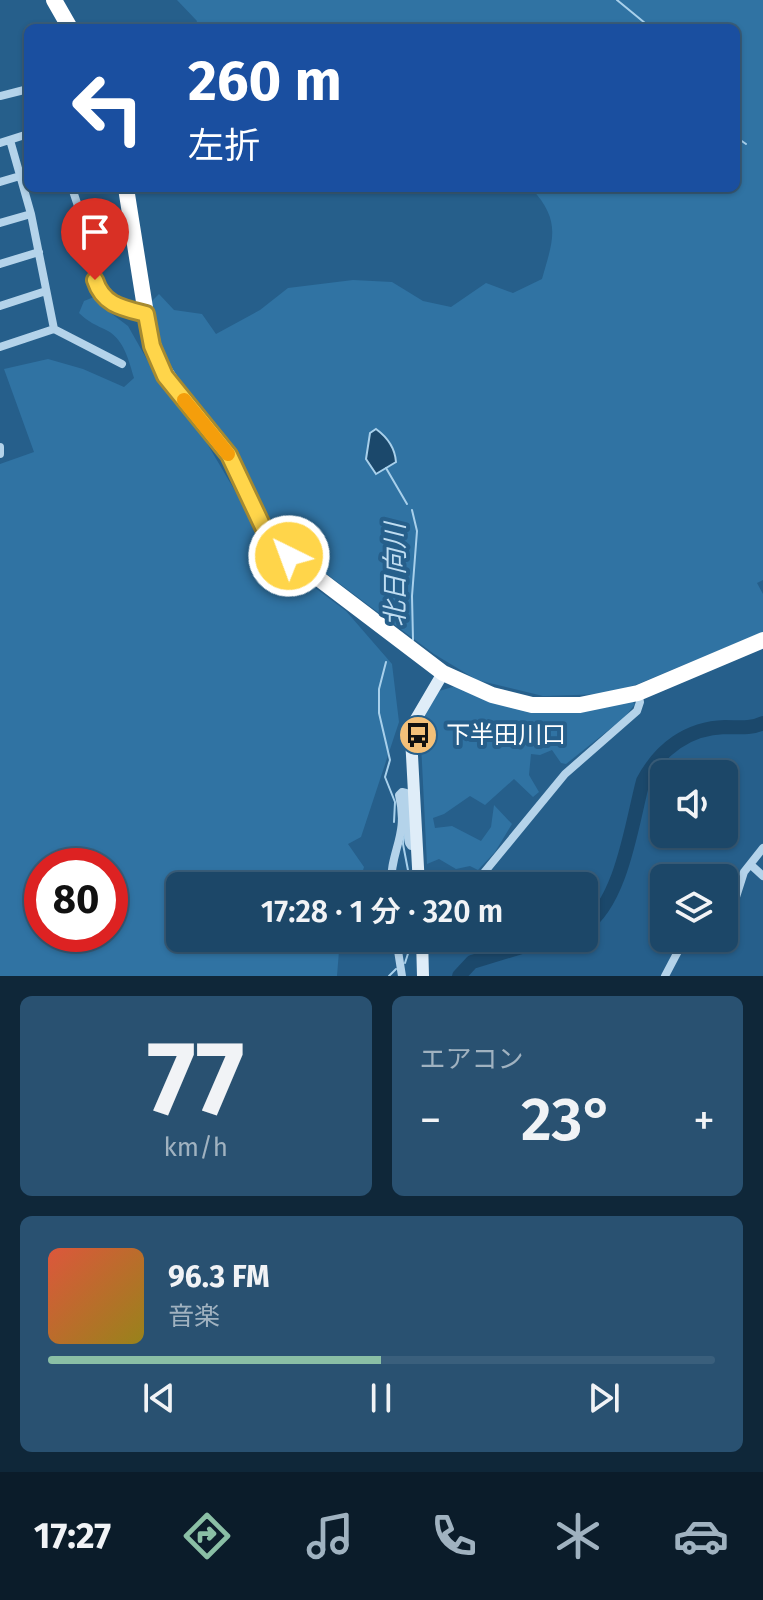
<!DOCTYPE html>
<html lang="ja">
<head>
<meta charset="utf-8">
<style>
	body { margin:0; font-family:"Fira Sans","Noto Sans JP",sans-serif; background:#295171; color:#f1f3f6; height:100vh; display:flex; flex-direction:column; font-size:30px; white-space:nowrap }
	* { box-sizing:border-box; margin:0 }
	p { font-size:26px; color:#a0b2c0 }
	.icon { flex:none; width:44px; height:44px; fill:none; stroke:currentColor; stroke-width:2; stroke-linecap:round; stroke-linejoin:round }
	.map { position:relative; height:976px; overflow:hidden }
	.drawer { display:flex; flex-direction:column; gap:20px; padding:20px; background:#0f2739; flex:1 }
	.drawer>* { flex:none }
	.hud { position:absolute; left:24px; top:24px; width:716px; height:168px; border-radius:12px; box-shadow:0 2px 6px #0004,0 0 0 2px #3a5f7c; background:#1a4fa0; color:#fff; overflow:hidden }
	.fabs { position:absolute; left:650px; top:760px; display:grid; gap:16px }
	.fabs a { display:grid; place-items:center; width:88px; height:88px; border-radius:12px; background:#1c4768; box-shadow:0 2px 6px #0004,0 0 0 2px #3a5f7c; font-size:40px }
	.speed { position:absolute; left:24px; top:848px; display:flex; gap:16px; font-size:40px; font-weight:700; text-align:center }
	.speed>* { display:grid; place-content:center; width:104px; height:104px; border-radius:50%; background:#1c4768; box-shadow:0 2px 6px #0004,0 0 0 2px #3a5f7c; line-height:1 }
	.speed .limit { border:12px solid #d22; background:#fff; color:#111 }
	.pin { position:absolute; display:grid; place-items:center; width:68px; height:68px; color:#fff; margin:-82px -34px; border-radius:50% 50% 50% 0; rotate:-45deg; box-shadow:0 0 8px #0007 }
	.pin .icon { rotate:45deg }
	.me { position:absolute; width:88px; margin:-44px; rotate:318deg; stroke-linejoin:round; filter:drop-shadow(0 0 6px #0008) }
	.turn { display:flex; align-items:center; gap:28px; height:168px; padding:0 32px; font-size:36px }
	.turn .icon { width:104px; height:104px; stroke-width:2.5 }
	.turn b { display:block; font-size:56px; line-height:68px }
	.big { font-size:60px; font-weight:600; line-height:1.1 }
	.drawer .widget { flex:1; display:flex; flex-direction:column; justify-content:center; gap:12px; min-width:0; padding:0 28px; border-radius:12px; background:#295171 }
	.drawer .dial { align-items:center; gap:0 }
	.dial b { font-size:104px; line-height:1 }
	.song { display:flex; align-items:center; gap:24px }
	.cover { width:96px; height:96px; border-radius:12px; background:linear-gradient(135deg,hsl(10 70% 55%),hsl(50 70% 35%)) }
	.played { height:8px; border-radius:4px; background:linear-gradient(90deg,#8abfa5 50%,#3a5f7c 50%) }
	.keys { display:flex; justify-content:space-around; direction:ltr }
	.heat { display:flex; justify-content:space-between; align-items:center; font-size:44px; direction:ltr }
	.drawer .tiles { flex:1; display:grid; gap:20px; grid-template-columns:1fr 1fr }
	.widget:last-child { grid-column:span 2 }
	.trip { position:absolute; left:166px; top:872px; width:432px; height:80px; border-radius:12px; background:#1c4768; box-shadow:0 2px 6px #0004,0 0 0 2px #3a5f7c; font-weight:600; line-height:80px; text-align:center }
	.dock { display:flex; height:128px; justify-content:space-around; align-items:center; background:#0b1c2a; color:#a0b2c0 }
	.dock .icon { width:56px; height:56px }
	.dock .current { color:#8abfa5 }
	.dock b { font-size:36px; color:#f1f3f6 }
	.map>svg:first-child { display:block }
	.green { fill:#3073a3; fill-rule:evenodd }
	.water { fill:#1b486b; stroke:#a8d0eb; stroke-width:2 }
	.lines { fill:none; stroke-linecap:round; stroke-linejoin:round }
	.stream { stroke:#a8d0eb; stroke-width:2 }
	.river { stroke:#1b486b; stroke-width:14 }
	.street { stroke:#b4d3ea; stroke-width:8 }
	.secondary { stroke:#dfedf8; stroke-width:12 }
	.highway { stroke:#fff; stroke-width:16 }
	.route-casing { stroke:#a68a30; stroke-width:20 }
	.route { stroke:#ffd54a; stroke-width:14 }
	.slow { stroke:#f59e0b; stroke-width:14 }
	.labels { text-anchor:middle; stroke-width:8; stroke-linejoin:round; paint-order:stroke }
	.poi-label { font-size:24px; fill:#fff; stroke:#265f8b; text-anchor:start }
	.water-label { font-size:26px; font-style:italic; fill:#c0ddf1; stroke:#265f8b }
</style>
</head>
<body>
<div class="map">
<svg width="763" height="976" viewBox="0 0 763 976">
	<rect width="100%" height="100%" fill="#265f8b"/>
	<path class="green" d="M177,0H763V580L757,583L763,594V632L638,684L605,694L543,696L477,680L434,654L289,546L271,525L225,436L174,375L160,346L151,302L159,294L174,310L202,314L216,334L260,310L288,288L353,280L392,282L423,301L451,307L486,283L513,293L542,279C553,240 562,221 531,188H736V28H194L197,21Z
		M94,297L104,308L128,326L163,388L205,440L274,557L346,611L392,664L399,722L361,837L348,844L364,867L358,886H180V938H340L337,976H0V464L34,452L4,369L48,359L83,369L124,387L134,378C129,361 124,340 108,331C96,325 88,322 79,313L84,301ZM42,866H110V934H42Z
		M456,686L493,700L632,701L635,704L625,717L566,764L561,763L552,750L540,755L531,754L529,775L539,792L533,797L514,779L485,805L470,796L444,814L433,818L435,828L452,826L481,841L491,827L494,805L512,824L495,852L478,870L470,866L456,869L439,859L427,864L421,743L423,719L439,691Z"/>
	<path class="water" d="M376,429C387,437 395,448 396,462L376,474L366,459L370,433Z"/>
	<g class="lines">
		<path class="stream" d="M617,0L651,28
			M736,137L746,144
			M386,468L407,504
			M412,510L417,531L412,596L413,640
			M386,662L379,689V713L390,760L385,777L395,802L394,822
			M405,832L403,844L411,886
			M405,963L413,938
			M389,976L396,969"/>
		<path class="river" d="M584,927C622,902 632,822 643,781C660,749 688,728 725,727C738,727 751,729 763,723
			M459,976L472,962L551,938"/>
		<path class="street" d="M0,96L28,89
			M0,143L28,134
			M0,182L20,176
			M72,188L85,227L99,292L108,303L146,314
			M0,223L31,214
			M0,264L39,252
			M0,306L46,291
			M54,329L122,364
			M0,347L54,329L31,214L10,140
			M0,447V454
			M751,865L763,876
			M391,886C390,849 409,837 399,795L402,792L406,793L409,843L411,846H417
			M473,886L565,774L637,711L640,702L638,693
			M724,903L736,897L744,872L763,848
			M396,938L402,976
			M665,976L685,938"/>
		<path class="secondary" d="M419,886L411,737L416,719L443,673
			M422,938L423,976"/>
		<path class="highway" d="M54,0L70,28
			M126,188L146,314L157,360L180,395L229,455L264,529L289,556L443,673L492,695L532,705H580L638,693L763,640"/>
	</g>
	<g class="lines">
		<defs>
			<path id="route" d="M95,280C103,305 122,308 146,314L152,346L165,376L229,455L264,529L289,556"/>
		</defs>
		<use href="#route" class="route-casing"/>
		<use href="#route" class="route"/>
		<path class="slow" d="M184,400L228,454"/>
	</g>
	<defs>
		<symbol id="bus-disc" viewBox="-11 -11 22 22"><circle r="9.5" fill="#f3c079" stroke="#265f8b"/><path d="M-5-6H5V4H4V6H2V4H-2V6H-4V4H-5ZM-3.5-4V0h7V-4ZM-3.5 1.2v1.5H-2V1.2ZM2 1.2v1.5H3.5V1.2Z" fill="#111"/></symbol>
	</defs>
	<g fill-rule="evenodd">
		<use href="#bus-disc" x="396" y="713" width="44" height="44"/>
	</g>
	<g class="labels">
		<g class="poi-label">
			<text x="446" y="743">下半田川口</text>
		</g>
		<g class="water-label">
			<text transform="translate(395 575) rotate(-90)" y="9">北日向川</text>
		</g>
	</g>
</svg>
<div class="fabs">
<a><svg class="icon" aria-label="sound" viewBox="0 0 24 24"><path d="M4 9h4l5-4v14l-5-4H4zM17 9q2 3 0 6"/></svg></a>
<a><svg class="icon" aria-label="layers" viewBox="0 0 24 24"><path d="M12 4l9 5-9 5-9-5zM3 14l9 5 9-5"/></svg></a>
</div>
<div class="speed"><div class="limit">80</div></div>
<div class="pin" style="left:95px;top:280px;background:#d93025"><svg class="icon" aria-label="arrive" viewBox="0 0 24 24"><path d="M6 21V4h12l-3 4 3 4H6"/></svg></div>
<svg class="me" style="left:289px;top:556px" viewBox="-20 -20 40 40"><circle r="17" fill="#ffd54a" stroke="#fff" stroke-width="3"/><path d="M0-11L8 9 0 5-8 9z" fill="#fff"/></svg>
<div class="trip">17:28 · 1 分 · 320 m</div>
<div class="hud">
<div class="turn"><svg class="icon" aria-label="left" viewBox="0 0 24 24"><path d="M17 20v-9H6M10 6l-5 5 5 5"/></svg><div><b>260 m</b>左折</div></div>
</div>
</div>
<section class="drawer">
<div class="tiles">
<div class="widget dial"><b>77</b><p>km/h</p></div>
<div class="widget"><p>エアコン</p>
<div class="heat"><a>−</a><b class="big">23°</b><a>+</a></div>
</div>
<div class="widget">
<div class="song"><i class="cover"></i><div><b>96.3 FM</b><p>音楽</p></div></div>
<div class="played"></div>
<div class="keys"><svg class="icon" aria-label="previous" viewBox="0 0 24 24"><path d="M18 5L8 12l10 7zM5 5v14"/></svg><svg class="icon" aria-label="pause" viewBox="0 0 24 24"><path d="M8 5v14M16 5v14"/></svg><svg class="icon" aria-label="next" viewBox="0 0 24 24"><path d="M6 5l10 7-10 7zM19 5v14"/></svg></div>
</div>
</div>
</section>
<nav class="dock">
<b>17:27</b>
<svg class="icon current" aria-label="directions" viewBox="0 0 24 24"><path d="M12 3l9 9-9 9-9-9zM9 14v-3h6M13 9l2 2-2 2"/></svg>
<svg class="icon" aria-label="music" viewBox="0 0 24 24"><path d="M9 18V5l10-2v13"/><circle cx="6" cy="18" r="3"/><circle cx="16" cy="16" r="3"/></svg>
<svg class="icon" aria-label="phone" viewBox="0 0 24 24"><path d="M5 4h4l2 5-3 2q2 4 5 5l2-3 5 2v4C11 20 4 13 5 4z"/></svg>
<svg class="icon" aria-label="climate" viewBox="0 0 24 24"><path d="M12 3v18M4 7l16 10M4 17L20 7"/></svg>
<svg class="icon" aria-label="car" viewBox="0 0 24 24"><path d="M5 17H2v-5l4-1 3-4h7l3 4 3 1v5h-3M9 17h6M6 11h13"/><circle cx="7" cy="17" r="2"/><circle cx="17" cy="17" r="2"/></svg>
</nav>
</body>
</html>
